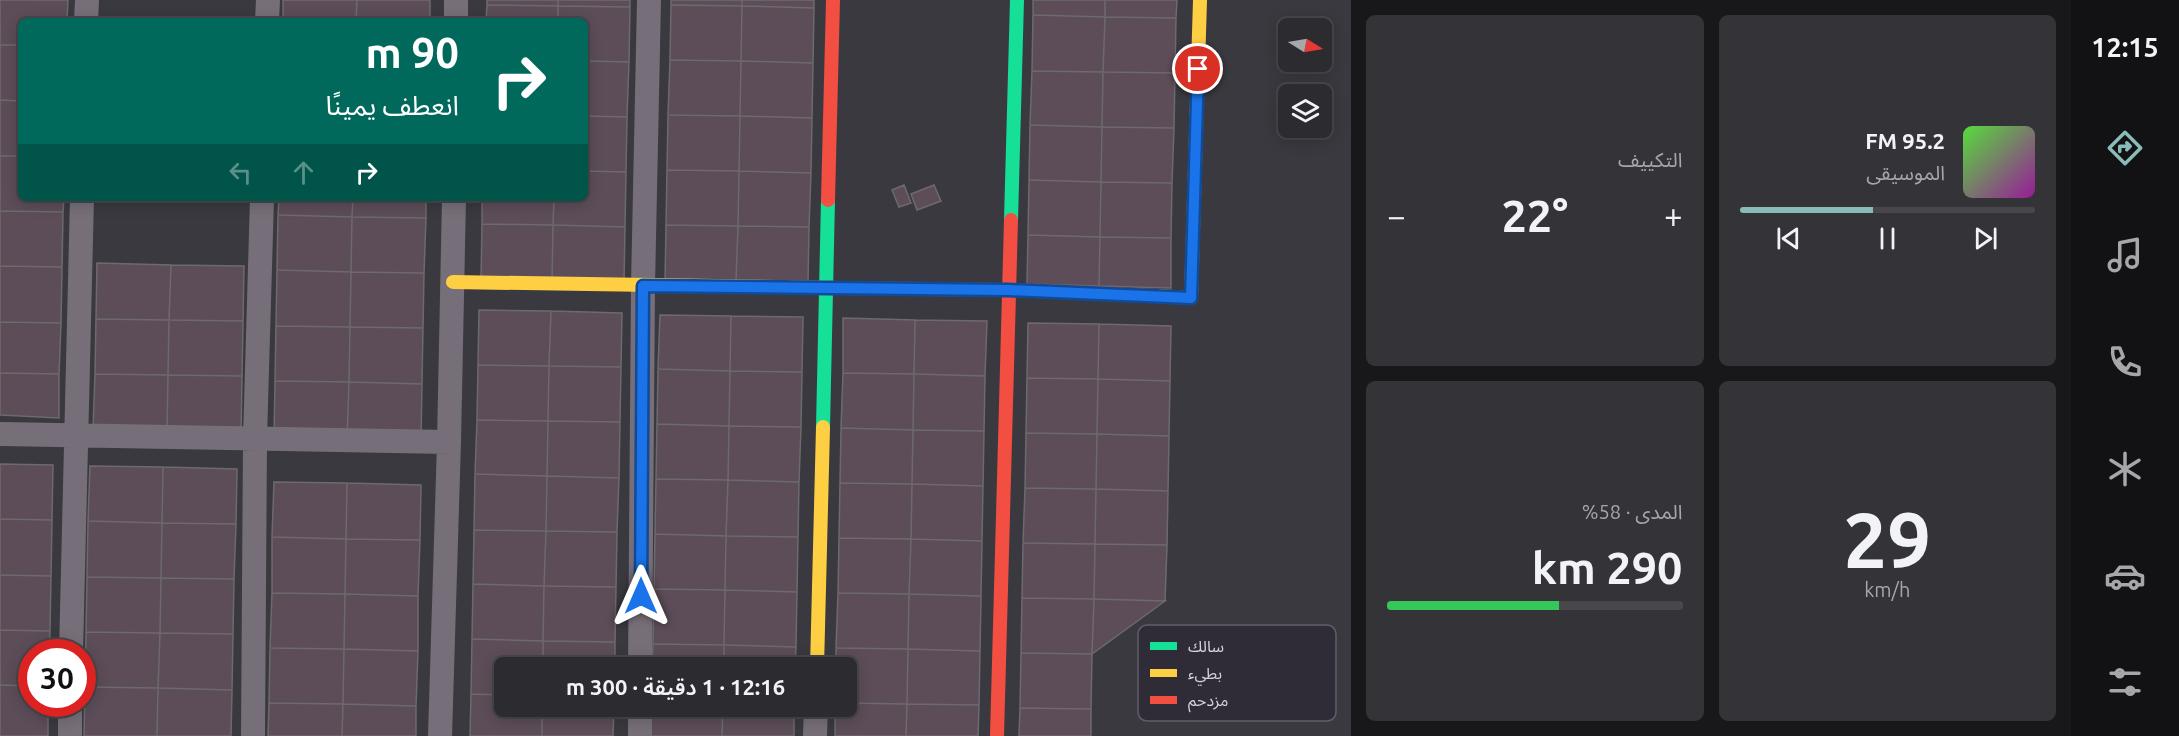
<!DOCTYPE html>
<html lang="ar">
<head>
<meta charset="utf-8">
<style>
	body { margin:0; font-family:Ubuntu,"Noto Sans Arabic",sans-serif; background:#343337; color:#f1f3f6; direction:rtl; height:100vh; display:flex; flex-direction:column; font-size:22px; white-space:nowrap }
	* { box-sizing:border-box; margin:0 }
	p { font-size:20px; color:#a6a7aa }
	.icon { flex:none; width:33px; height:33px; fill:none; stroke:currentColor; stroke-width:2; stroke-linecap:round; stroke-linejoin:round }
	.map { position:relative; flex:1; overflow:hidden; direction:ltr }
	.sheet { display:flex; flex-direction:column; gap:15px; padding:15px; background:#18181a; width:720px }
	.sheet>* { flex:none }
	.guide { position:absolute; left:18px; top:18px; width:570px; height:183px; border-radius:9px; box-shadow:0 3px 15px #0003,0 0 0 2px #48474b; direction:rtl; background:#00695c; color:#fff; overflow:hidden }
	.needle { width:39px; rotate:101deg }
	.buttons { position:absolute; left:1278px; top:18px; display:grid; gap:12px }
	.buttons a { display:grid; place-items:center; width:54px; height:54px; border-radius:9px; background:#2c2b2f; box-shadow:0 3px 15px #0003,0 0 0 2px #48474b; font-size:30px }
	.speed { position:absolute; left:18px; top:639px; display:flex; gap:12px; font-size:30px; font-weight:700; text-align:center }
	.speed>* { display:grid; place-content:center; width:78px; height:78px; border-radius:50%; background:#2c2b2f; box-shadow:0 3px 15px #0003,0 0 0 2px #48474b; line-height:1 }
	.speed .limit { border:9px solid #d22; background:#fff; color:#111 }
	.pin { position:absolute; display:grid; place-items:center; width:51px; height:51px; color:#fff; margin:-26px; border:3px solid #fff; border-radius:50%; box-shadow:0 2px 6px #0007 }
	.me { position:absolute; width:66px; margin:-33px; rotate:0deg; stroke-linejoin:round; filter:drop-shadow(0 0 4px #0008) }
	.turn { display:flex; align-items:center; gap:21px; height:126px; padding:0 30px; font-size:27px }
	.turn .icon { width:78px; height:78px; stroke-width:2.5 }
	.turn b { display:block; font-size:42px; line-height:51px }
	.lanes { display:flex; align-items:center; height:57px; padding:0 30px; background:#0003; justify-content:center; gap:30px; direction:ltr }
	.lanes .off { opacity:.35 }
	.big { font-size:45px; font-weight:600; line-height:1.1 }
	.sheet .widget { flex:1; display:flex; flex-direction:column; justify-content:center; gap:9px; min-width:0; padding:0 21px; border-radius:9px; background:#343337 }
	.sheet .dial { align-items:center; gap:0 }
	.dial b { font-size:78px; line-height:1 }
	.song { display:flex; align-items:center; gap:18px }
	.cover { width:72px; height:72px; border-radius:9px; background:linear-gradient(135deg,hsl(110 70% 55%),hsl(300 70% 35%)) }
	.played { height:6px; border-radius:3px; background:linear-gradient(90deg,#8bbbb9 45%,#48474b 45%) }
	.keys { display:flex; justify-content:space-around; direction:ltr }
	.heat { display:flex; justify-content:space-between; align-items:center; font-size:33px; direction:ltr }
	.charge { height:9px; border-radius:4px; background:linear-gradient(90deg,#34c759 58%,#48474b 0) }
	.sheet .tiles { flex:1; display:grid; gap:15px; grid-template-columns:repeat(2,1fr) }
	.trip { position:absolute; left:494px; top:657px; width:363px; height:60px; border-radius:9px; background:#2c2b2f; box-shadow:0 3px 15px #0003,0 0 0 2px #48474b; font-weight:600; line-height:60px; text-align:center; direction:rtl }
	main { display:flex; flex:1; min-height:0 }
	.menu { display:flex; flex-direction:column; width:108px; justify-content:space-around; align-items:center; background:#121113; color:#a6a7aa }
	.menu .icon { width:42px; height:42px }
	.menu .current { color:#8bbbb9 }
	.menu b { font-size:27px; color:#f1f3f6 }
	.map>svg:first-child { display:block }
	.building { fill:#5c4d59; stroke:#6d6a6e; stroke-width:1.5 }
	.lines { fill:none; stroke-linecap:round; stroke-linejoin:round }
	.street { stroke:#766f79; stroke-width:24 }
	.fast { stroke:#16e098; stroke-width:14 }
	.slow { stroke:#ffcf43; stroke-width:14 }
	.jam { stroke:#f24e42; stroke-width:14 }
	.route-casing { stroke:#114b97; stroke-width:15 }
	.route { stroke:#1a73e8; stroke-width:10 }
	.key { fill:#2f2c37; stroke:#615e68; stroke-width:1.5 }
	.key-label { font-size:16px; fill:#d4d2d9 }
</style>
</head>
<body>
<main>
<nav class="menu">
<b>12:15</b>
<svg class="icon current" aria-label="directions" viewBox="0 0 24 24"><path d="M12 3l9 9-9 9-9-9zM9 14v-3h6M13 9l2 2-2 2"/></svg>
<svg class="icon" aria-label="music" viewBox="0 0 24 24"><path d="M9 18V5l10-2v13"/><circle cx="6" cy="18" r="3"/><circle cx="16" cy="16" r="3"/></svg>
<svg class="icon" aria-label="phone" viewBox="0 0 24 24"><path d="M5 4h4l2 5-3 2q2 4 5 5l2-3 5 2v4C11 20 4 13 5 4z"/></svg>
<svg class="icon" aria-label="climate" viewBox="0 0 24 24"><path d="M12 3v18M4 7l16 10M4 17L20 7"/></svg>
<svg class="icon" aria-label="car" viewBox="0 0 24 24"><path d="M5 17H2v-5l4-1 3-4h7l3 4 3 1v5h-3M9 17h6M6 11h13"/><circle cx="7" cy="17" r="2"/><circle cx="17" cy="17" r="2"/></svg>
<svg class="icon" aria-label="filters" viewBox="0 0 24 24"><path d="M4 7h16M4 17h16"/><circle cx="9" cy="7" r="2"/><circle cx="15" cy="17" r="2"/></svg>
</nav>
<section class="sheet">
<div class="tiles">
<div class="widget">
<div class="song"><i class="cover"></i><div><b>95.2 FM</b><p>الموسيقى</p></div></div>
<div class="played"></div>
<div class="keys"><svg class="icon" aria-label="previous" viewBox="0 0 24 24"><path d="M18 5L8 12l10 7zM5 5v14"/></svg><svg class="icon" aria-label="pause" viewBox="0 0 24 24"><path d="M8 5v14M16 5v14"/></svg><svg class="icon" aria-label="next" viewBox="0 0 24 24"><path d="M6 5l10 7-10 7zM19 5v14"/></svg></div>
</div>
<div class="widget"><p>التكييف</p>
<div class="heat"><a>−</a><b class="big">22°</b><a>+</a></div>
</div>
<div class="widget dial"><b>29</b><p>km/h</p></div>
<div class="widget"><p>المدى · 58%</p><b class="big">290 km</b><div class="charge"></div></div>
</div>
</section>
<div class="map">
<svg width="1351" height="736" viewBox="0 0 1351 736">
	<rect width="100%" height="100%" fill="#3a393f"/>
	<path class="building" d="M0,0H68L67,21H21V45H0Z
		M283,0H357L356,21H283Z
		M357,0H430V21H356Z
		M487,0H558V6L487,5Z
		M558,0H630V7L558,6Z
		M671,0H742V6L671,5Z
		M742,0H814V8L742,6Z
		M1033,0H1105V17L1033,15Z
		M1105,0H1177L1176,18L1105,17Z
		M487,5L558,6V21H486Z
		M671,5L742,6L741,61L670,60Z
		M558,6L630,7L629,62L585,61V21H558Z
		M742,6L814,8L813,63L741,61Z
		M1033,15L1105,17L1103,72L1032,71Z
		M1105,17L1176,18L1175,73L1103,72Z
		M0,45H21V101L0,100Z
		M670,60L741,61L740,116L668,115Z
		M585,61L629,62L627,117L585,116Z
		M741,61L813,63L812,118L740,116Z
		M1032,71L1103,72L1102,127L1030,125Z
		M1103,72L1175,73L1174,128L1102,127Z
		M0,100L21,101V156H0Z
		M668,115L740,116L739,171L667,170Z
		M585,116L627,117L626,172L585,171Z
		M740,116L812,118L811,173L739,171Z
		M1030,125L1102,127L1101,182L1029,180Z
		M1102,127L1174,128L1172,183L1101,182Z
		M0,156H21V198H64L63,212L0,211Z
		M667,170L739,171L738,226L666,225Z
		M585,171L626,172L625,227L553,225L554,198H585Z
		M739,171L811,173L809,227L738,226Z
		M1029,180L1101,182L1100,237L1028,235Z
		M1101,182L1172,183L1171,238L1100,237Z
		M904,185L911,203L899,207L892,190Z
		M934,185L941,201L917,210L911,194Z
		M279,198H353L352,217L278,215Z
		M353,198H426V218L352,217Z
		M482,198H554L553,225L482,224Z
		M0,211L63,212L62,267L0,266Z
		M278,215L352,217L351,272L277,270Z
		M352,217L426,218L424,273L351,272Z
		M482,224L553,225L552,281L481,279Z
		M553,225L625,227L624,282L552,281Z
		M666,225L738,226L736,281L665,280Z
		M738,226L809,227L808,283L736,281Z
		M1028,235L1100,237L1099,286L1027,284Z
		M1100,237L1171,238V288L1099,286Z
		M97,263L171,265L169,320L96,319Z
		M171,265L244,266L243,321L169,320Z
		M0,266L62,267L61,323L0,322Z
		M277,270L351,272L350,327L276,326Z
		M351,272L424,273L423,328L350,327Z
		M479,310L551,311L549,366L478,365Z
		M551,311L622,313L621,367L549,366Z
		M660,315L731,316L730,371L658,369Z
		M731,316L803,317L802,372L730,371Z
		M843,318L915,320L914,374L843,373Z
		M96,319L169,320L168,375L95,374Z
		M169,320L243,321L242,376L168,375Z
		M915,320L987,321L985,376L914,374Z
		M0,322L61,323L59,374L0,373Z
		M1028,323L1099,324L1098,379L1027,378Z
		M1099,324L1171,326L1170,381L1098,379Z
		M276,326L350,327L349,382L275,381Z
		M350,327L423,328L422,384L349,382Z
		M478,365L549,366L548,421L477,420Z
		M549,366L621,367L620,422L548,421Z
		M658,369L730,371L729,426L657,424Z
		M730,371L802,372L801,427L729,426Z
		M0,373L59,374V418L0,415Z
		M843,373L914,374L913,430L841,428Z
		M95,374L168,375L167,430L93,429Z
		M914,374L985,376L984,431L913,430Z
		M168,375L242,376L241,432L167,430Z
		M1027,378L1098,379L1097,434L1026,433Z
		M1098,379L1170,381L1169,436L1097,434Z
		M275,381L349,382L347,438L274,436Z
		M349,382L422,384L421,439L347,438Z
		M477,420L548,421L547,476L475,474Z
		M548,421L620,422L619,478L547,476Z
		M657,424L729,426L728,480L656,479Z
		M729,426L801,427L799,482L728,480Z
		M841,428L913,430L912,484L840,483Z
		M913,430L984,431L983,486L912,484Z
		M1026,433L1097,434L1096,489L1025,488Z
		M1097,434L1169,436L1168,491L1096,489Z
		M0,464L53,465L52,520L0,519Z
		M90,466L163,467L162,523L88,521Z
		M163,467L237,469L236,524L162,523Z
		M475,474L547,476L546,531L474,530Z
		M547,476L619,478L617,532L546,531Z
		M656,479L728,480L726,536L655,534Z
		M728,480L799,482L798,537L726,536Z
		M274,482L347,483L346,539L272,537Z
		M347,483L421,485L420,540L346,539Z
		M840,483L912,484L911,539L839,538Z
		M912,484L983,486L982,541L911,539Z
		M1025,488L1096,489L1095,544L1023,543Z
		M1096,489L1168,491L1167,545L1095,544Z
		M0,519L52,520L51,576L0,575Z
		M88,521L162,523L161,578L87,577Z
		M162,523L236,524L234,579L161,578Z
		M474,530L546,531L544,586L473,584Z
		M546,531L617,532L616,587L544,586Z
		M655,534L726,536L725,590L654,589Z
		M726,536L798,537L797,592L725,590Z
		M272,537L346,539L345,594L272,593Z
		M839,538L911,539L909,594L838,593Z
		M346,539L420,540L418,596L345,594Z
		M911,539L982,541L981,596L909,594Z
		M1023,543L1095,544L1094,599L1022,598Z
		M1095,544L1167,545L1165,601L1094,599Z
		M0,575L51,576L50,631L0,630Z
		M87,577L161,578L160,633L86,632Z
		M161,578L234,579L233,634L160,633Z
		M473,584L544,586L543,641L472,639Z
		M544,586L616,587L615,642L543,641Z
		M654,589L725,590L724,645L653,644Z
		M725,590L797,592L796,647L724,645Z
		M272,593L345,594L344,649L270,648Z
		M838,593L909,594L908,649L836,648Z
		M345,594L418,596V651L344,649Z
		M909,594L981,596L980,651L908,649Z
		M1022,598L1094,599L1092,654L1021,653Z
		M1094,599L1165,601L1092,654Z
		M0,630L50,631L49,652H32V686L0,685Z
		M86,632L160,633L158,688L85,687Z
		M160,633L233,634L232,690L158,688Z
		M472,639L543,641V668H504V695L471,694Z
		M543,641L615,642V668H543Z
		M653,644L724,645V668H652Z
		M724,645L796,647L795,668H724Z
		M270,648L344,649L343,704L269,703Z
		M836,648L908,649L907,704L846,703V668H836Z
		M344,649L418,651L416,706L343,704Z
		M908,649L980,651L979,705L907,704Z
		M1021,653L1092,654L1091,709L1020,708Z
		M0,685L32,686V704H48V736H0Z
		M85,687L158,688L157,736H84Z
		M158,688L232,690L231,736H157Z
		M471,694L504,695V706H542V736H470Z
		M269,703L343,704L342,736H268Z
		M846,703L907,704L906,736H835V706H846Z
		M343,704L416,706V736H342Z
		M907,704L979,705L978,736H906Z
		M542,706H614L613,736H542Z
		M651,706H723L722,736H651Z
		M723,706H794V736H722Z
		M1020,708L1091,709V736H1019Z"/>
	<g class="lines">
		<path class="street" d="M86,21L87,0
			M267,21L268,0
			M456,21V0
			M0,434L449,442
			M71,652L82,198
			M640,668L643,286L649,0
			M70,736V704
			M253,736L255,439L262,198
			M440,736L449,442L454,198
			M640,736V706
			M815,736L816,706"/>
		<path class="fast" d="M1011,220L1017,0
			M823,427L828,200"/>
		<path class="slow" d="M453,282L839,288
			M1156,296L1191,298L1200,0
			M817,668L823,427"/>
		<path class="jam" d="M828,200L833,0
			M839,288L1008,290L1156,296
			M997,736L1011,220"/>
	</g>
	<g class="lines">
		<defs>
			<path id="route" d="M641,596L643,286L1008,290L1191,298L1198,69"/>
		</defs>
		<use href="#route" class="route-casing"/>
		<use href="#route" class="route"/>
	</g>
	<rect x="1138" y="625" width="198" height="96" rx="9" class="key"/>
	<rect x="1150" y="642" width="27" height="8" fill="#16e098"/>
	<rect x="1150" y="669" width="27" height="8" fill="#ffcf43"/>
	<rect x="1150" y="696" width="27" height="8" fill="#f24e42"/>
	<g class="key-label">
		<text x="1188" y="652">سالك</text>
		<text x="1188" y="679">بطيء</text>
		<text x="1188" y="706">مزدحم</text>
	</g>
</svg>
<div class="buttons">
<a><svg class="needle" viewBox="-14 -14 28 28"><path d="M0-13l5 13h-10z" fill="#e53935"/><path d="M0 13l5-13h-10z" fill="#a6a7aa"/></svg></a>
<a><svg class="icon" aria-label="layers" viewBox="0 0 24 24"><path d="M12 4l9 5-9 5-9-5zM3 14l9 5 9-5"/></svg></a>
</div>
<div class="speed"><div class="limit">30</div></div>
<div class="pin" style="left:1198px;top:69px;background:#d93025"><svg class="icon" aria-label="arrive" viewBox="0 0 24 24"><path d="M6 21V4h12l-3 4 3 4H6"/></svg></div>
<svg class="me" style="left:641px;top:596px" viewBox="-20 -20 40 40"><path d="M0-17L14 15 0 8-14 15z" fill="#1a73e8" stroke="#fff" stroke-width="4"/></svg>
<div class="trip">12:16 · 1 دقيقة · 300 m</div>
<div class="guide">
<div class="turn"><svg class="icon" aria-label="right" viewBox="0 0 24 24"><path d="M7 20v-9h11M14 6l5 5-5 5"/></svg><div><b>90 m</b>انعطف يمينًا</div></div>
<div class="lanes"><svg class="icon off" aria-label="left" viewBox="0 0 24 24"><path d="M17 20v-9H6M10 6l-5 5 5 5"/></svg><svg class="icon off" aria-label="ahead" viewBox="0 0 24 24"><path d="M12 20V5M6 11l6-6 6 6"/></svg><svg class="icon" aria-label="right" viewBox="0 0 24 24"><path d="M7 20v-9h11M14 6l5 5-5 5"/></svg></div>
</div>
</div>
</main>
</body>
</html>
